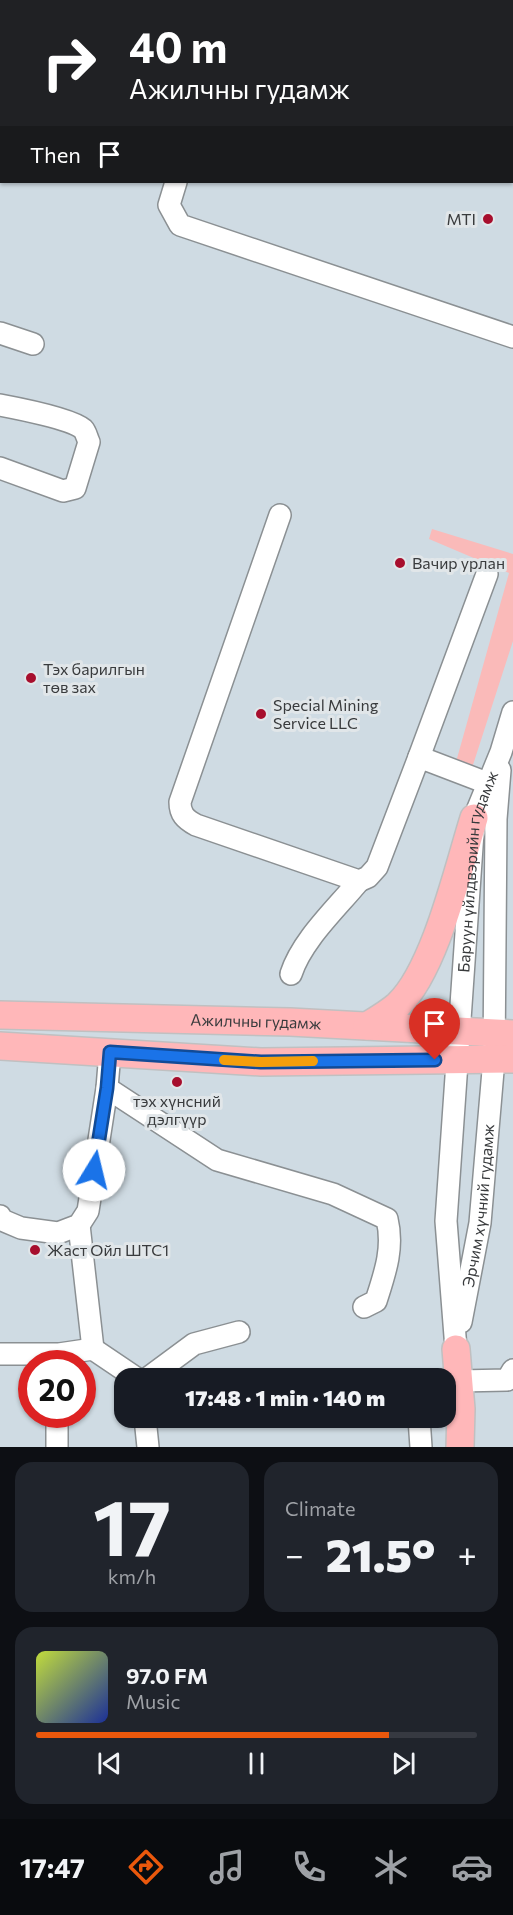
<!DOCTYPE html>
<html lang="en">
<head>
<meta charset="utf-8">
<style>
	body { margin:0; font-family:Commissioner,sans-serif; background:#20242c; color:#f1f3f6; height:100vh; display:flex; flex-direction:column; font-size:22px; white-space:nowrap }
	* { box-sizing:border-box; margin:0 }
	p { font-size:20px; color:#9ea1a6 }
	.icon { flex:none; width:33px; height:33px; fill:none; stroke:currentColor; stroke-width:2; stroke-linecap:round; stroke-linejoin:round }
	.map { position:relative; height:1447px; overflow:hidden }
	.details { display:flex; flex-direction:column; gap:15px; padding:15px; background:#0d0f14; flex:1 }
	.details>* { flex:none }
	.top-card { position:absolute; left:0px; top:0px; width:513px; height:183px; box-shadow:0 2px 4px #0004; background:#202124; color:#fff; overflow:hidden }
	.speed { position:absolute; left:18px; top:1350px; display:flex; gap:12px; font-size:30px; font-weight:700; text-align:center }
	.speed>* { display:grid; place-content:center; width:78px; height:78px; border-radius:50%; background:#171b24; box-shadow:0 2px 4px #0004; line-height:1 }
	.speed .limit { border:9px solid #d22; background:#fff; color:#111 }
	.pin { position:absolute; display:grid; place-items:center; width:51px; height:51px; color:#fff; margin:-62px -26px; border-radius:50% 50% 50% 0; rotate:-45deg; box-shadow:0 0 6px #0007 }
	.pin .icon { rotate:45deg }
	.me { position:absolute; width:66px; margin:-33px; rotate:9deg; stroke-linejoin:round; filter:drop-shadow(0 0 4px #0008) }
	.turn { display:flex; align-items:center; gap:21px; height:126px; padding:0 30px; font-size:27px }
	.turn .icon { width:78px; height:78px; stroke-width:2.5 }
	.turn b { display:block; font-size:42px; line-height:51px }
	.then { display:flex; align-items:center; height:57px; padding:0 30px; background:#0003; gap:12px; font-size:22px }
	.big { font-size:45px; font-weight:800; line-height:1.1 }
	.details .card { flex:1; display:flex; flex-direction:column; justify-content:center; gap:9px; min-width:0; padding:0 21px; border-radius:18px; background:#20242c }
	.details .dial { align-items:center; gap:0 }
	.dial b { font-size:78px; line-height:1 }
	.song { display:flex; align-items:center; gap:18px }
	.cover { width:72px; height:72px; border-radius:9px; background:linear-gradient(135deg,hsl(70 70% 55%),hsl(230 70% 35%)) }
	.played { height:6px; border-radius:3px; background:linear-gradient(90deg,#ea580c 80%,#363941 80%) }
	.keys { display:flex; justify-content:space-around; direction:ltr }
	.heat { display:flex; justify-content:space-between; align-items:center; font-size:33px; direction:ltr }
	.details .tiles { flex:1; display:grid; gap:15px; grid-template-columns:1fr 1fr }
	.card:last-child { grid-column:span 2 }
	.trip { position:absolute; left:114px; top:1368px; width:342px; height:60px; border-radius:18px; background:#171b24; box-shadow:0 2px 4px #0004; font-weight:800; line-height:60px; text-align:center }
	.dock { display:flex; height:96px; justify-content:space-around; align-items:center; background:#090b0e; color:#9ea1a6 }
	.dock .icon { width:42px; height:42px }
	.dock .on { color:#ea580c }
	.dock b { font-size:27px; color:#f1f3f6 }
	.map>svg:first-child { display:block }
	.built { fill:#cfdbe3; fill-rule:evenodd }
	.green { fill:#fabab9 }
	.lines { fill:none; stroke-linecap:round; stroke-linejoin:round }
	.minor-casing { stroke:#8b9093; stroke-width:24 }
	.major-casing { stroke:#c0c0c1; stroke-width:30 }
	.minor { stroke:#fff; stroke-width:21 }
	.major { stroke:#ffb7b9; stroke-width:27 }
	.route-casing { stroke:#114b97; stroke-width:15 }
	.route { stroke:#1a73e8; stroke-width:10 }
	.slow { stroke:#f59e0b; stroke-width:10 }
	.poi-dot { fill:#a70e2d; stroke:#e1e6e9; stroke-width:2 }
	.labels { text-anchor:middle; stroke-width:6; stroke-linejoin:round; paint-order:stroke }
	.poi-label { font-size:16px; fill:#393b3d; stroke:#e1e6e9; text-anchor:start }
	.street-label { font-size:16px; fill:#393b3d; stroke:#e1e6e9 }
</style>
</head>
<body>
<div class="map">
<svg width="513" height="1447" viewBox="0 0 513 1447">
	<rect width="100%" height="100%" fill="#e1e6e9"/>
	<path class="built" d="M0,0H513V1447H0ZM2,2H512V182H2ZM32,1364H82V1414H32ZM124,1378H446V1418H124Z"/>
	<path class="green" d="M432,529L513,554V641L472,768L456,762L509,573L429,539Z"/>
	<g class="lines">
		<defs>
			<g id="minor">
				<path d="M229,2V0"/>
				<path d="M0,151L2,152"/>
				<path d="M176,182L169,205L180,225L513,337"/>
				<path d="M0,333L33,344"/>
				<path d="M0,405C16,408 72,419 83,429C86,432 87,438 89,442L75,488L63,491L0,468"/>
				<path d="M280,515L180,802C180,814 185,819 196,825L359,881L368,877L377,867L419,757L487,783"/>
				<path d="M419,757L487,574"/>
				<path d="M291,974C302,940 336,909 359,881"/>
				<path d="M107,1088L217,1160L333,1194L387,1219C394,1248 385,1273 376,1301L364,1307"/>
				<path d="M0,1216L2,1220L21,1228L58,1233L79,1225L88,1211L107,1088L110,1052"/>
				<path d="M79,1225L93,1349"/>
				<path id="s1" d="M461,1322L480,1223L494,1059L496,819L500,770"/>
				<path id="s2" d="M456,1349L446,1221L474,818L501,752L513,712"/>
				<path d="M0,1354H59L93,1349L136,1378"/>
				<path d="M148,1378L194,1344L239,1332"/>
				<path d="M459,1381L507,1380L513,1370"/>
				<path d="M145,1418L148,1447"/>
				<path d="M419,1418L421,1447"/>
				<path d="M57,1447V1414"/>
			</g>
			<g id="major">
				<path id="s3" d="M0,1015L290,1022L513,1034"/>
				<path d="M367,1026C377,1020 389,1013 398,1005C435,970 458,869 474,818"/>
				<path d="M0,1046L261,1062L513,1059"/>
				<path d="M456,1349L461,1409L460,1447"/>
			</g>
		</defs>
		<use href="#minor" class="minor-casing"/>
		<use href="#major" class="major-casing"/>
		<use href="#minor" class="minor"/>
		<use href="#major" class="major"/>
	</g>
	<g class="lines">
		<defs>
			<path id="route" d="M94,1170L107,1088L110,1052L261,1062L435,1060"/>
		</defs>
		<use href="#route" class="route-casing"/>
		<use href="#route" class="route"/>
		<path class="slow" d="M224,1060L261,1062L313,1061"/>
	</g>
	<g class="poi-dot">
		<circle cx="488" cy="219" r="6"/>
		<circle cx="400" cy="563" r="6"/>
		<circle cx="31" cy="678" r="6"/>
		<circle cx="261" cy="714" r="6"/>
		<circle cx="177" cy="1082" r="6"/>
		<circle cx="35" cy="1250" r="6"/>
	</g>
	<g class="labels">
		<g class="poi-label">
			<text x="476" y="225" text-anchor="end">MTI</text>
			<text x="412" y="569">Вачир урлан</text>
			<text x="43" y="675">Тэх барилгын<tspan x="43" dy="18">төв зах</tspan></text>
			<text x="273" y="711">Special Mining<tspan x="273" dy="18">Service LLC</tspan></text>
			<text x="177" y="1107" text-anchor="middle">тэх хүнсний<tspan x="177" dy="18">дэлгүүр</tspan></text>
			<text x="47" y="1256">Жаст Ойл ШТС1</text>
		</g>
		<g class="street-label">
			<text dy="6" stroke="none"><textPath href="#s2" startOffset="480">Баруун үйлдвэрийн гудамж</textPath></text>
			<text dy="6" stroke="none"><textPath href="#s3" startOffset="256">Ажилчны гудамж</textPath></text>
			<text dy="6" stroke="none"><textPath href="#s1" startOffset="118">Эрчим хүчний гудамж</textPath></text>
		</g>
	</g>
</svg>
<div class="speed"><div class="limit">20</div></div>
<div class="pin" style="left:435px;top:1060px;background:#d93025"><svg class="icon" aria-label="arrive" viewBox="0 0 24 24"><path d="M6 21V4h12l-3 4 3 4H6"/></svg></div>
<svg class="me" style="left:94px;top:1170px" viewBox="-20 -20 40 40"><circle r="19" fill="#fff"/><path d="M0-13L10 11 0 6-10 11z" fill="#1a73e8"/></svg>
<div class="trip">17:48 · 1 min · 140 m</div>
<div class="top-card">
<div class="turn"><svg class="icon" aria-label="right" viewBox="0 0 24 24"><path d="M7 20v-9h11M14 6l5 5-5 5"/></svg><div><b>40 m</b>Ажилчны гудамж</div></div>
<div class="then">Then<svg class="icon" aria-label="arrive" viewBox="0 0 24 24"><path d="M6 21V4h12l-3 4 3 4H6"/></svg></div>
</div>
</div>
<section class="details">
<div class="tiles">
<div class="card dial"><b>17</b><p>km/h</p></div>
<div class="card"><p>Climate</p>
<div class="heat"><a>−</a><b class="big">21.5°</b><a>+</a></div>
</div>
<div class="card">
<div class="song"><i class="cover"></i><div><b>97.0 FM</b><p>Music</p></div></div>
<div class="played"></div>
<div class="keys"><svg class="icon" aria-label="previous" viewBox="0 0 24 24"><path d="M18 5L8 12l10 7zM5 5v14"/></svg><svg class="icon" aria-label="pause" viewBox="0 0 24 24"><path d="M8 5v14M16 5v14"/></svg><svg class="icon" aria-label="next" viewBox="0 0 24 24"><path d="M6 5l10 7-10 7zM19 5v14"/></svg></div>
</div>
</div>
</section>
<nav class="dock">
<b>17:47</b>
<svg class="icon on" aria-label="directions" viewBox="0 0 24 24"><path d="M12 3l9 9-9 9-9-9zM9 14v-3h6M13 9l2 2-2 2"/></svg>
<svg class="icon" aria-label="music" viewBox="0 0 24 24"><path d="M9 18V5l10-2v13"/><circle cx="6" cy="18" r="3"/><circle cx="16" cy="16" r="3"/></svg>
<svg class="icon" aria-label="phone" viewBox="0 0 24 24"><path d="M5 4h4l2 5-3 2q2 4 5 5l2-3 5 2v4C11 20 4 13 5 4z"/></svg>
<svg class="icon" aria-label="climate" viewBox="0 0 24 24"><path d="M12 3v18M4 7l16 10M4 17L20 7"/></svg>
<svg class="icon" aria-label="car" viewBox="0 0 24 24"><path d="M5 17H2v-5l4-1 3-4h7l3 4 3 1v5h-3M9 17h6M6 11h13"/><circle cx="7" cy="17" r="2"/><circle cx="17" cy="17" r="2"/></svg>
</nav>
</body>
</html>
